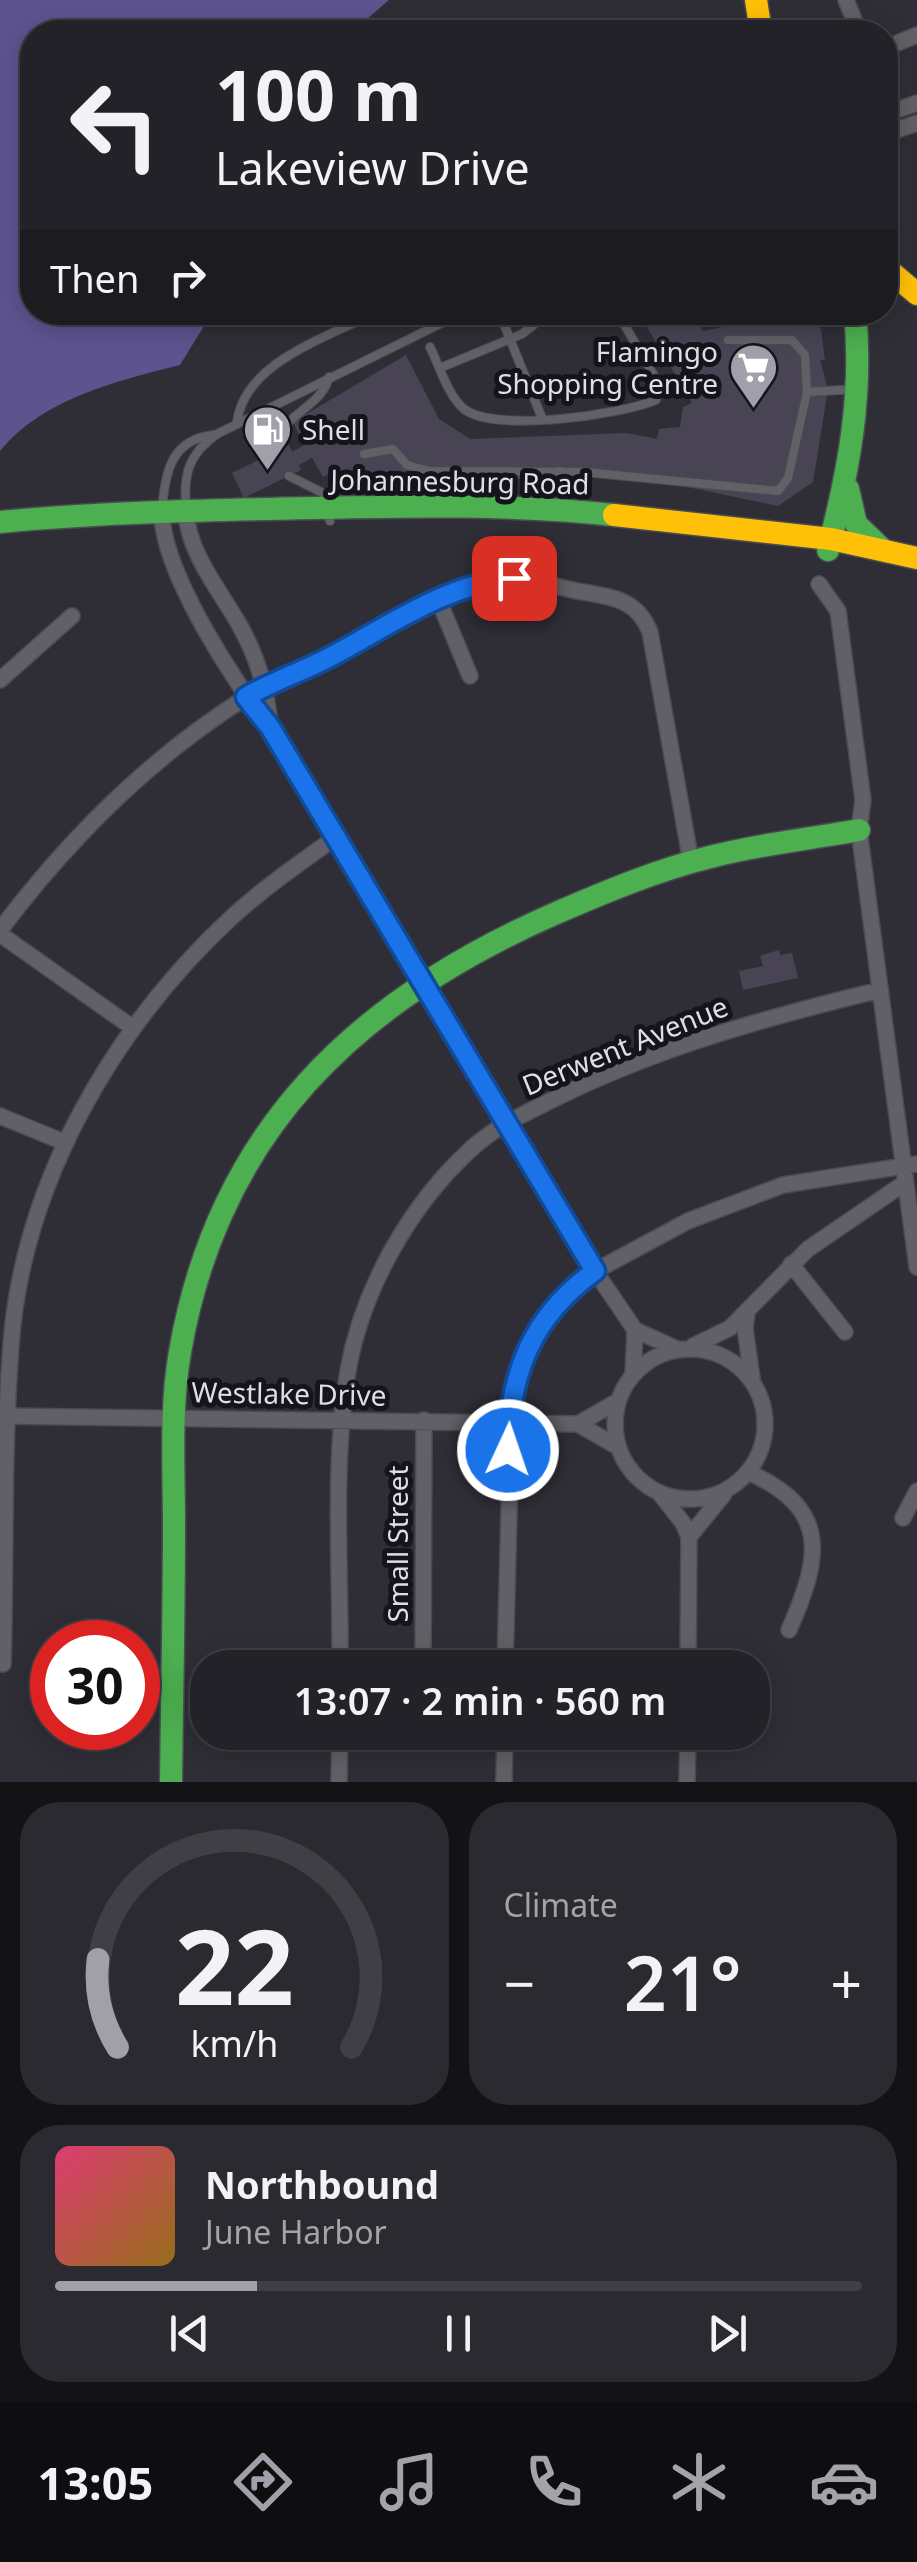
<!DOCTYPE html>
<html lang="en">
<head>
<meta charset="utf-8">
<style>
	body { margin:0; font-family:"Noto Sans",sans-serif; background:#2b2a30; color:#f1f3f6; height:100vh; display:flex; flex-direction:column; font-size:38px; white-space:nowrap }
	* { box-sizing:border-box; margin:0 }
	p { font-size:32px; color:#a3a4a8 }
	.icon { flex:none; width:55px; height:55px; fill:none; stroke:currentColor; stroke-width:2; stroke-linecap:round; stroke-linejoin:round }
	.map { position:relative; height:1782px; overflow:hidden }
	.panel { display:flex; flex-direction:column; gap:20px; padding:20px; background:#131316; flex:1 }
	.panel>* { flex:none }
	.banner { position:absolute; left:20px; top:20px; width:878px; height:305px; border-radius:40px; box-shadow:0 5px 25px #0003,0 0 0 2px #403f45; background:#232228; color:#f1f3f6; overflow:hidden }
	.speed { position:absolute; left:30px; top:1620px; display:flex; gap:20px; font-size:50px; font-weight:700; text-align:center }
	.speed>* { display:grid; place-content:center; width:130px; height:130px; border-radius:50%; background:#232228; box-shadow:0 5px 25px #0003,0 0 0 2px #403f45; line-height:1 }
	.speed .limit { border:15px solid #d22; background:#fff; color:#111 }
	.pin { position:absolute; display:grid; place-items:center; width:85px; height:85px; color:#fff; margin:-42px; border-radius:20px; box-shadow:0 5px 15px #0006 }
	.me { position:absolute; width:110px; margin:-55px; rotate:3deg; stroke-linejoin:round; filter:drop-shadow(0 0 8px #0008) }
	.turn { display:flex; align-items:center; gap:35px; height:210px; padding:0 30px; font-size:45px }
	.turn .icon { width:130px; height:130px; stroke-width:2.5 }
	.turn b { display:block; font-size:70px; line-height:85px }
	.then { display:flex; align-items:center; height:95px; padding:0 30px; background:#0003; gap:20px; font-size:38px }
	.big { font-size:75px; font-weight:600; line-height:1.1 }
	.panel .widget { flex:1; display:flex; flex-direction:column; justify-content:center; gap:15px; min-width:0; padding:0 35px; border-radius:40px; background:#2b2a30 }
	.panel .dial { align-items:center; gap:0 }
	.dial svg { height:260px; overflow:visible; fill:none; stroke:#403f45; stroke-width:7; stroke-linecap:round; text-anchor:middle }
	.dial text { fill:#f1f3f6; stroke:none }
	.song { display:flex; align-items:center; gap:30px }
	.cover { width:120px; height:120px; border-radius:15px; background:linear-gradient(135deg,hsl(340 70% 55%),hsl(40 70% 35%)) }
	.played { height:10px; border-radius:5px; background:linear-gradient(90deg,#a1a0aa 25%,#403f45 25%) }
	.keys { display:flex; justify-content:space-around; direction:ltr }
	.heat { display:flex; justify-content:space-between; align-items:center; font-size:55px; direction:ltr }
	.panel .tiles { flex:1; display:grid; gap:20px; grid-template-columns:1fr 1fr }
	.widget:last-child { grid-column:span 2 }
	.trip { position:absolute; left:190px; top:1650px; width:580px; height:100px; border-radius:40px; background:#232228; box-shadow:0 5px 25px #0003,0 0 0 2px #403f45; font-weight:600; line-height:100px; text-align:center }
	.menu { display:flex; height:160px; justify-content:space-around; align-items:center; background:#0e0e10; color:#a3a4a8 }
	.menu .icon { width:70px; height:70px }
	.menu .on { color:#a1a0aa }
	.menu b { font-size:45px; color:#f1f3f6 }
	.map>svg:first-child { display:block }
	.water { fill:#5d538f }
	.building { fill:#484454 }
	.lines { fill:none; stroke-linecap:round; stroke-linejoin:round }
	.lane-casing { stroke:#4b4b52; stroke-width:10 }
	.street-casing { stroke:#4b4b52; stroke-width:18 }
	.fast-casing { stroke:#4b4b52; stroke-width:25 }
	.slow-casing { stroke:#4b4b52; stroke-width:25 }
	.lane { stroke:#616066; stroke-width:8 }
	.street { stroke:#616066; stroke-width:15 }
	.fast { stroke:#4caf50; stroke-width:22 }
	.slow { stroke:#ffc107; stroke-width:22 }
	.route-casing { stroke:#114b97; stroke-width:25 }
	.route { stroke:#1a73e8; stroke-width:18 }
	.labels { text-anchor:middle; stroke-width:10; stroke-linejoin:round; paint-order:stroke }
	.poi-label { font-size:28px; fill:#dedee8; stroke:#15141b; text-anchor:end }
	.street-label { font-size:28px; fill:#dedee8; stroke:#15141b }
</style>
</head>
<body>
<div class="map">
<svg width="917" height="1782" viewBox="0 0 917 1782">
	<rect width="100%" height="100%" fill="#2f2e36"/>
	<path class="water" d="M0,0H389L352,32H32V312L212,313L180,365C118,381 43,398 0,451Z"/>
	<path class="building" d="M638,312H692L703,331L793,313L821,329L825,360H820L828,389L813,482L778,506L625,474L581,477V489H545L546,478L396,484L395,475L355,473L341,483L333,471L323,477L312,458L299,465L301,470L244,498L232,473L289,445L292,452L304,445L293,422L406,355L439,419L470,439L627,433L657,439L659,429L680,427L683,407L692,403Z
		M779,950L780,955L792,953L798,978L743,990L739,971L763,966L760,956Z"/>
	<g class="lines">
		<defs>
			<path id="lane" d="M499,312L542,418
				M728,340H792L805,355L807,392L857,389
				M430,347C439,365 448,396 464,409C495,433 620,415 656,400L660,386L617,312
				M440,368L522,334L550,312
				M237,422C245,361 328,338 376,312
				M277,451C274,416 321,410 329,377
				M364,454L393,449L407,465L429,471L584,472L778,491L788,478L807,392
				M289,476L323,493L330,521
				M559,505L560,471
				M162,508C166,471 171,440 213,435
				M186,508C183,473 189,454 217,434L464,312"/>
			<path id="street" d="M846,0L859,32
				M885,48L917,35
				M885,114L917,103
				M885,134L917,123
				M162,512C161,569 234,683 270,727L595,1271L635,1330L677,1349
				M186,512C188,553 221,592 240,626C258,658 266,688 270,724
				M819,584L838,611L863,800L859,830L917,1267
				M439,601L470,676
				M0,680L72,616
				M0,930C68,840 152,756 248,696C275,678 308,671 337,654C376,630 457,583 502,579C526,576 553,586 577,591C610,597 637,598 650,632L691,862
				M0,934L133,1028
				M0,1116L66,1143
				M791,1264L845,1332
				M747,1313L745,1328L752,1378
				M693,1346L730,1328L808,1249L906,1182
				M615 1424a75 75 0 1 1 150 0a75 75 0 1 1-150 0Z
				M633,1374L635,1330
				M0,1416L578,1424L618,1447
				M578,1424L618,1401
				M748,1472C831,1509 821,1557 789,1630
				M661,1495L683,1523L689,1537L688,1668
				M903,1518L917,1491
				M689,1537L724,1494
				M3,1664C6,1558 3,1451 11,1345C23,1181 115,1025 233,916C265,887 301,862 336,837
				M340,1668C341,1570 332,1467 348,1371C362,1289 410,1205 471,1149C496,1126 526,1113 556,1098C659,1047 768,1017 880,990
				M423,1668L424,1420
				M505,1668L512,1395L528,1343L545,1316L568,1290L595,1271L688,1221L783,1185L917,1164
				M339,1782L340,1732
				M504,1782L505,1732
				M687,1782L688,1732"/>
			<path id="fast" d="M848,489L856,524L882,549
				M0,522C105,512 209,510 315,508C414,506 514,504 614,515
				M828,550C849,470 863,395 855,312
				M171,1782C172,1696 174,1611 174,1525C174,1468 170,1408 180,1352C218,1131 356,1001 554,914C605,892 657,870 710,857C759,844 810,839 859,830"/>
			<path id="slow" d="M756,0L761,32
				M885,267L917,294
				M614,515L831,539L917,558"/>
		</defs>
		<use href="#lane" class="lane-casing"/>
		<use href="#street" class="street-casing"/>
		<use href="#fast" class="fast-casing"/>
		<use href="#slow" class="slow-casing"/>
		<use href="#lane" class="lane"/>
		<use href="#street" class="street"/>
		<use href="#fast" class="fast"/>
		<use href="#slow" class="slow"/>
	</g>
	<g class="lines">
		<defs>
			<path id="route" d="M508,1450C509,1374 532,1316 595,1271L270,727L246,697C272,681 302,672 330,657C387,627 448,583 514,578"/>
		</defs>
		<use href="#route" class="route-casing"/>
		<use href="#route" class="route"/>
	</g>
	<defs>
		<symbol id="supermarket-pin" viewBox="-11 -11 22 30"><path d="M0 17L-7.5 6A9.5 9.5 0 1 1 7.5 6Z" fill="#a1a0aa" stroke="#15141b"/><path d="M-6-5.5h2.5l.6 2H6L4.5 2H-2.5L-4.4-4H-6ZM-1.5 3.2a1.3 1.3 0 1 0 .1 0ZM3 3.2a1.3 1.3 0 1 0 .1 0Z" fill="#fff"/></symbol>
		<symbol id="fuel-pin" viewBox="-11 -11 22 30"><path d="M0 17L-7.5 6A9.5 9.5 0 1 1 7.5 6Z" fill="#a1a0aa" stroke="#15141b"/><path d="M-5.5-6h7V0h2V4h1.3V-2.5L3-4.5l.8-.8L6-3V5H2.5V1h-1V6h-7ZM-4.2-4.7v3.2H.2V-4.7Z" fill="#fff"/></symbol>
	</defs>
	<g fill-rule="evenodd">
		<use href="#supermarket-pin" x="726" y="340" width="55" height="75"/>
		<use href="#fuel-pin" x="240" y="402" width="55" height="75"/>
	</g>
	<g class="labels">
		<g class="poi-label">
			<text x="718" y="362">Flamingo<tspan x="718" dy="32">Shopping Centre</tspan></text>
			<text x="302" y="440" text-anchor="start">Shell</text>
		</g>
		<g class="street-label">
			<text transform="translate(460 482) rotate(1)" y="10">Johannesburg Road</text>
			<text transform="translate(625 1046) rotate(-22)" y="10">Derwent Avenue</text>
			<text transform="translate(289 1394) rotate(1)" y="10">Westlake Drive</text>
			<text transform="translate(398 1544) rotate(-90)" y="10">Small Street</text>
		</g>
	</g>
</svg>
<div class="speed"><div class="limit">30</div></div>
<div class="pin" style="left:514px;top:578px;background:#d93025"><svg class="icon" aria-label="arrive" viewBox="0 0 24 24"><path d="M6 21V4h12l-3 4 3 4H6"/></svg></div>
<svg class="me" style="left:508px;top:1450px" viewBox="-20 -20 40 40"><circle r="17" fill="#1a73e8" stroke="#fff" stroke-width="3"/><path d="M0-11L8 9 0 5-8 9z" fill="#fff"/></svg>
<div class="trip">13:07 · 2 min · 560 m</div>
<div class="banner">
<div class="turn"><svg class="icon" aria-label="left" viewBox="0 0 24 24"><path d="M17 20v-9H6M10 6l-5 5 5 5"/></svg><div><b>100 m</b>Lakeview Drive</div></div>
<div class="then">Then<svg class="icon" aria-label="right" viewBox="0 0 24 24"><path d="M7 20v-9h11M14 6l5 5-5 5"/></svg></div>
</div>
</div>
<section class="panel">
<div class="tiles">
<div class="widget dial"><svg viewBox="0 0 100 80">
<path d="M14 69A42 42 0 1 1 86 69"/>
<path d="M14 69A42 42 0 0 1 8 42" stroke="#a1a0aa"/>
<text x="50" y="56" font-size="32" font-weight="700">22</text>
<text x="50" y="72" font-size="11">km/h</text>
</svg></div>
<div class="widget"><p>Climate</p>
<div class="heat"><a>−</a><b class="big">21°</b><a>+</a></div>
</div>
<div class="widget">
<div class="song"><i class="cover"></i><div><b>Northbound</b><p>June Harbor</p></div></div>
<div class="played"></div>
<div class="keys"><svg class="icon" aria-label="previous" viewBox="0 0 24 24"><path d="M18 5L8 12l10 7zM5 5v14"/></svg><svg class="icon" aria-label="pause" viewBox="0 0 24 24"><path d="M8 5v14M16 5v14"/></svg><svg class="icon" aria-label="next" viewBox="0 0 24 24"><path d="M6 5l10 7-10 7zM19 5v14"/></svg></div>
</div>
</div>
</section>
<nav class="menu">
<b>13:05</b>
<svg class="icon on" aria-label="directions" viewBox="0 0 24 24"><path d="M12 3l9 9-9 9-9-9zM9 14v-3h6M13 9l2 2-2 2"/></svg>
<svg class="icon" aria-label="music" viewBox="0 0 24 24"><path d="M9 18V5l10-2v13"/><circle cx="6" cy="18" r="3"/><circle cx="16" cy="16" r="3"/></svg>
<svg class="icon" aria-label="phone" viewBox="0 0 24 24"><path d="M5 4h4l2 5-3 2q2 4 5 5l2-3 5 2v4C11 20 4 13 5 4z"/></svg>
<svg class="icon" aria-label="climate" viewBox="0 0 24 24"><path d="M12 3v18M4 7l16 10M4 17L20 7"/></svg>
<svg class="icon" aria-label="car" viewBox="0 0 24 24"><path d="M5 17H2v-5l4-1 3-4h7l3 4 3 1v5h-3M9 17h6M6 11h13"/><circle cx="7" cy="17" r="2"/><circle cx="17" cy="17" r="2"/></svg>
</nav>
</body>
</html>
